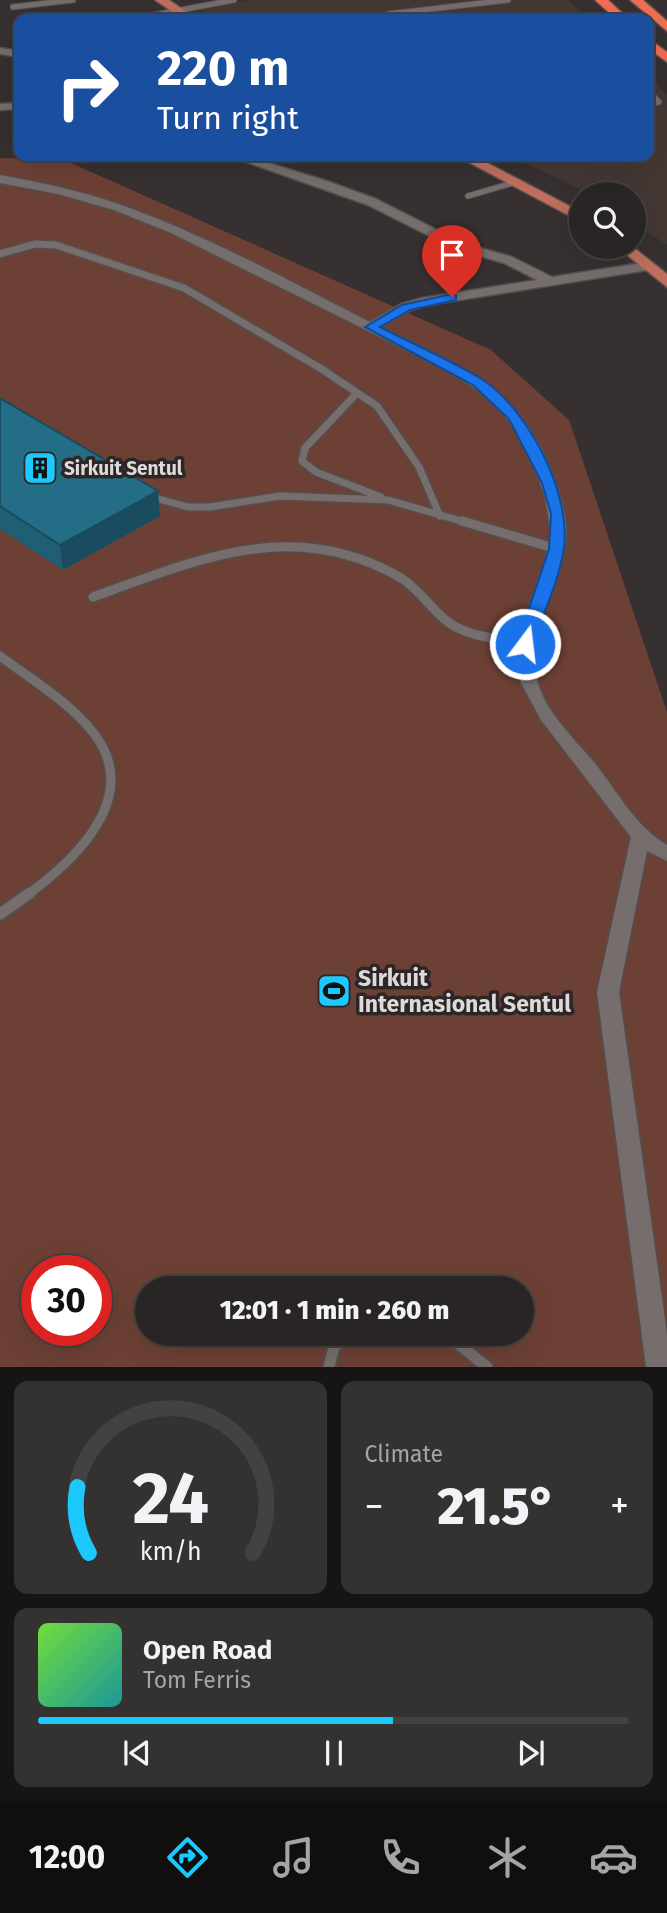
<!DOCTYPE html>
<html lang="en">
<head>
<meta charset="utf-8">
<style>
	body { margin:0; font-family:"Fira Sans",sans-serif; background:#343131; color:#f1f3f6; height:100vh; display:flex; flex-direction:column; font-size:26px; white-space:nowrap }
	* { box-sizing:border-box; margin:0 }
	p { font-size:23px; color:#a5a5a6 }
	.icon { flex:none; width:38px; height:38px; fill:none; stroke:currentColor; stroke-width:2; stroke-linecap:round; stroke-linejoin:round }
	.map { position:relative; height:1367px; overflow:hidden }
	.drawer { display:flex; flex-direction:column; gap:14px; padding:14px; background:#161414; flex:1 }
	.drawer>* { flex:none }
	.hud { position:absolute; left:14px; top:14px; width:640px; height:147px; border-radius:14px; box-shadow:0 7px 28px #0002,0 0 0 2px #444241; background:#1a4fa0; color:#fff; overflow:hidden }
	.fabs { position:absolute; left:569px; top:182px; display:grid; gap:14px }
	.fabs a { display:grid; place-items:center; width:77px; height:77px; border-radius:50%; background:#282524; box-shadow:0 7px 28px #0002,0 0 0 2px #444241; font-size:35px }
	.speed { position:absolute; left:21px; top:1255px; display:flex; gap:14px; font-size:35px; font-weight:700; text-align:center }
	.speed>* { display:grid; place-content:center; width:91px; height:91px; border-radius:50%; background:#282524; box-shadow:0 7px 28px #0002,0 0 0 2px #444241; line-height:1 }
	.speed .limit { border:10px solid #d22; background:#fff; color:#111 }
	.pin { position:absolute; display:grid; place-items:center; width:60px; height:60px; color:#fff; margin:-72px -30px; border-radius:50% 50% 50% 0; rotate:-45deg; box-shadow:0 0 7px #0007 }
	.pin .icon { rotate:45deg }
	.me { position:absolute; width:77px; margin:-38px; rotate:15deg; stroke-linejoin:round; filter:drop-shadow(0 0 5px #0008) }
	.turn { display:flex; align-items:center; gap:24px; height:147px; padding:0 28px; font-size:32px }
	.turn .icon { width:91px; height:91px; stroke-width:2.5 }
	.turn b { display:block; font-size:49px; line-height:60px }
	.big { font-size:52px; font-weight:800; line-height:1.1 }
	.drawer .widget { flex:1; display:flex; flex-direction:column; justify-content:center; gap:10px; min-width:0; padding:0 24px; border-radius:14px; background:#343131 }
	.drawer .dial { align-items:center; gap:0 }
	.dial svg { height:182px; overflow:visible; fill:none; stroke:#444241; stroke-width:7; stroke-linecap:round; text-anchor:middle }
	.dial text { fill:#f1f3f6; stroke:none }
	.song { display:flex; align-items:center; gap:21px }
	.cover { width:84px; height:84px; border-radius:10px; background:linear-gradient(135deg,hsl(100 70% 55%),hsl(180 70% 35%)) }
	.played { height:7px; border-radius:4px; background:linear-gradient(90deg,#1dc9fc 60%,#444241 60%) }
	.keys { display:flex; justify-content:space-around; direction:ltr }
	.heat { display:flex; justify-content:space-between; align-items:center; font-size:38px; direction:ltr }
	.drawer .tiles { flex:1; display:grid; gap:14px; grid-template-columns:1fr 1fr }
	.widget:last-child { grid-column:span 2 }
	.trip { position:absolute; left:135px; top:1276px; width:399px; height:70px; border-radius:35px; background:#282524; box-shadow:0 7px 28px #0002,0 0 0 2px #444241; font-weight:800; line-height:70px; text-align:center }
	.menu { display:flex; height:112px; justify-content:space-around; align-items:center; background:#100f0e; color:#a5a5a6 }
	.menu .icon { width:49px; height:49px }
	.menu .on { color:#1dc9fc }
	.menu b { font-size:32px; color:#f1f3f6 }
	.map>svg:first-child { display:block }
	.built { fill:#443835 }
	.green { fill:#6d4035; fill-rule:evenodd }
	.lines { fill:none; stroke-linecap:round; stroke-linejoin:round }
	.lane-far3-casing { stroke:#534f4e; stroke-width:7 }
	.lane-far2-casing { stroke:#534f4e; stroke-width:10 }
	.lane-far1-casing { stroke:#534f4e; stroke-width:12 }
	.lane-casing { stroke:#534f4e; stroke-width:15 }
	.street-casing { stroke:#534f4e; stroke-width:3 }
	.primary-casing { stroke:#534f4e; stroke-width:3 }
	.highway-casing { stroke:#534f4e; stroke-width:3 }
	.lane-far3 { stroke:#756e6d; stroke-width:5 }
	.lane-far2 { stroke:#756e6d; stroke-width:7 }
	.lane-far1 { stroke:#756e6d; stroke-width:9 }
	.lane { stroke:#756e6d; stroke-width:11 }
	.street { fill:#756e6d; fill-rule:evenodd }
	.primary { fill:#c06e5d; fill-rule:evenodd }
	.highway { fill:#f26e52; fill-rule:evenodd }
	.wall { fill:#1f5e73 }
	.shaded-wall { fill:#194c5e }
	.building { fill:#246d86; stroke:#194c5e; stroke-width:2 }
	.route { fill:#1a73e8; stroke:#114b97; stroke-width:2 }
	.labels { text-anchor:middle; stroke-width:7; stroke-linejoin:round; paint-order:stroke }
	.poi-label { font-size:19px; font-weight:bold; fill:#dddad9; stroke:#2c2726; text-anchor:start }
	.near-poi-label { font-size:23px; font-weight:bold; fill:#dddad9; stroke:#2c2726; text-anchor:start }
</style>
</head>
<body>
<div class="map">
<svg width="667" height="1367" viewBox="0 0 667 1367">
	<rect width="100%" height="100%" fill="#363130"/>
	<path class="built" d="M248,0H568L588,19H221L201,10Z
		M649,77L667,95V245L634,223V194H590L512,156H649Z"/>
	<path class="green" d="M0,158L62,159L491,350L569,420L667,712V1367H0ZM37,1270H96V1330H37ZM147,1288H522V1334H147Z"/>
	<g class="lines">
		<defs>
			<path id="lane-far3" d="M13,7L73,0
				M133,19L234,0
				M387,19L388,14L508,0
				M649,91L659,102L649,104
				M468,196L516,182"/>
			<path id="lane-far2" d="M0,254L35,244L56,245L184,288L320,368L377,406L419,467L440,516
				M357,393L305,448L302,461L316,472L381,497
				M148,496L188,507H210L280,496L388,500L468,523"/>
			<path id="lane-far1" d="M462,521L557,549
				M93,597C199,559 294,516 401,578C419,589 431,609 448,622C470,638 500,638 525,644
				M0,656C32,680 71,703 95,735C142,798 74,861 27,895"/>
			<path id="lane" d="M0,914L30,893
				M446,1334L487,1367
				M329,1367L334,1347L351,1334"/>
			<path id="street" d="M0,48L19,51V57L0,54Z
				M19,103V109L0,110V104Z
				M229,156H246L327,181L376,199L463,243L512,257L552,277L648,262L654,266L648,270L428,305L411,310L380,327C461,368 525,389 556,484C563,505 570,528 564,551C553,594 528,633 537,679C544,712 577,741 597,766C618,793 636,827 667,845V861L647,851L619,992L667,1334V1367H646L597,992L631,837L541,720L520,681L518,662L521,628L544,565L551,533L545,497L532,460L515,428L500,411L479,391L445,369L171,233L114,210L58,194L0,183V175C42,183 84,191 124,206C210,237 289,281 370,322L401,304L422,298L537,280L504,263L455,249L368,205Z"/>
			<path id="primary" d="M155,0H169L197,19H183Z
				M457,156H474L581,212V222Z
				M617,247H633L667,274V287Z"/>
			<path id="highway" d="M595,0H608L629,19H616Z
				M630,0H643L667,21V31Z
				M649,39L667,52V62L649,49Z"/>
		</defs>
		<use href="#lane-far3" class="lane-far3-casing"/>
		<use href="#lane-far2" class="lane-far2-casing"/>
		<use href="#lane-far1" class="lane-far1-casing"/>
		<use href="#lane" class="lane-casing"/>
		<use href="#street" class="street-casing"/>
		<use href="#primary" class="primary-casing"/>
		<use href="#highway" class="highway-casing"/>
		<use href="#lane-far3" class="lane-far3"/>
		<use href="#lane-far2" class="lane-far2"/>
		<use href="#lane-far1" class="lane-far1"/>
		<use href="#lane" class="lane"/>
		<use href="#street" class="street"/>
		<use href="#primary" class="primary"/>
		<use href="#highway" class="highway"/>
	</g>
	<path class="wall" d="M0,398L160,516L63,570L0,529Z"/>
	<path class="shaded-wall" d="M158,491L160,516L63,570L60,545Z"/>
	<path class="building" d="M0,398L158,491L60,545L0,506Z"/>
	<path class="route" d="M452,294L456,295V300L410,310L380,327C413,344 448,359 480,378C527,407 571,492 564,547C560,579 543,613 533,644L525,649L517,644L549,549L551,514L542,483L509,419L473,385L365,327L402,305Z"/>
	<defs>
		<symbol id="building-square" viewBox="-11 -11 22 22"><rect x="-9" y="-9" width="18" height="18" rx="4" fill="#1dc9fc" stroke="#2c2726"/><path d="M-4-6H4V6H1V3H-1V6H-4ZM-2.5-4.3h1.7v1.8h-1.7ZM.8-4.3h1.7v1.8H.8ZM-2.5-1h1.7V.8h-1.7ZM.8-1h1.7V.8H.8Z" fill="#111"/></symbol>
		<symbol id="stadium-square" viewBox="-11 -11 22 22"><rect x="-9" y="-9" width="18" height="18" rx="4" fill="#1dc9fc" stroke="#2c2726"/><path d="M0-5a6.5 5 0 1 0 0 10a6.5 5 0 1 0 0-10ZM-3.5-1.8h7v3.6h-7Z" fill="#111"/></symbol>
	</defs>
	<g fill-rule="evenodd">
		<use href="#building-square" x="21" y="449" width="38" height="38"/>
		<use href="#stadium-square" x="315" y="972" width="38" height="38"/>
	</g>
	<g class="labels">
		<g class="poi-label">
			<text x="64" y="475">Sirkuit Sentul</text>
		</g>
		<g class="near-poi-label">
			<text x="358" y="986">Sirkuit<tspan x="358" dy="26">Internasional Sentul</tspan></text>
		</g>
	</g>
</svg>
<div class="fabs">
<a><svg class="icon" aria-label="search" viewBox="0 0 24 24"><circle cx="10" cy="10" r="6"/><path d="M15 15l6 6"/></svg></a>
</div>
<div class="speed"><div class="limit">30</div></div>
<div class="pin" style="left:452px;top:297px;background:#d93025"><svg class="icon" aria-label="arrive" viewBox="0 0 24 24"><path d="M6 21V4h12l-3 4 3 4H6"/></svg></div>
<svg class="me" style="left:525px;top:644px" viewBox="-20 -20 40 40"><circle r="17" fill="#1a73e8" stroke="#fff" stroke-width="3"/><path d="M0-11L8 9 0 5-8 9z" fill="#fff"/></svg>
<div class="trip">12:01 · 1 min · 260 m</div>
<div class="hud">
<div class="turn"><svg class="icon" aria-label="right" viewBox="0 0 24 24"><path d="M7 20v-9h11M14 6l5 5-5 5"/></svg><div><b>220 m</b>Turn right</div></div>
</div>
</div>
<section class="drawer">
<div class="tiles">
<div class="widget dial"><svg viewBox="0 0 100 80">
<path d="M14 69A42 42 0 1 1 86 69"/>
<path d="M14 69A42 42 0 0 1 9 40" stroke="#1dc9fc"/>
<text x="50" y="56" font-size="32" font-weight="700">24</text>
<text x="50" y="72" font-size="11">km/h</text>
</svg></div>
<div class="widget"><p>Climate</p>
<div class="heat"><a>−</a><b class="big">21.5°</b><a>+</a></div>
</div>
<div class="widget">
<div class="song"><i class="cover"></i><div><b>Open Road</b><p>Tom Ferris</p></div></div>
<div class="played"></div>
<div class="keys"><svg class="icon" aria-label="previous" viewBox="0 0 24 24"><path d="M18 5L8 12l10 7zM5 5v14"/></svg><svg class="icon" aria-label="pause" viewBox="0 0 24 24"><path d="M8 5v14M16 5v14"/></svg><svg class="icon" aria-label="next" viewBox="0 0 24 24"><path d="M6 5l10 7-10 7zM19 5v14"/></svg></div>
</div>
</div>
</section>
<nav class="menu">
<b>12:00</b>
<svg class="icon on" aria-label="directions" viewBox="0 0 24 24"><path d="M12 3l9 9-9 9-9-9zM9 14v-3h6M13 9l2 2-2 2"/></svg>
<svg class="icon" aria-label="music" viewBox="0 0 24 24"><path d="M9 18V5l10-2v13"/><circle cx="6" cy="18" r="3"/><circle cx="16" cy="16" r="3"/></svg>
<svg class="icon" aria-label="phone" viewBox="0 0 24 24"><path d="M5 4h4l2 5-3 2q2 4 5 5l2-3 5 2v4C11 20 4 13 5 4z"/></svg>
<svg class="icon" aria-label="climate" viewBox="0 0 24 24"><path d="M12 3v18M4 7l16 10M4 17L20 7"/></svg>
<svg class="icon" aria-label="car" viewBox="0 0 24 24"><path d="M5 17H2v-5l4-1 3-4h7l3 4 3 1v5h-3M9 17h6M6 11h13"/><circle cx="7" cy="17" r="2"/><circle cx="17" cy="17" r="2"/></svg>
</nav>
</body>
</html>
